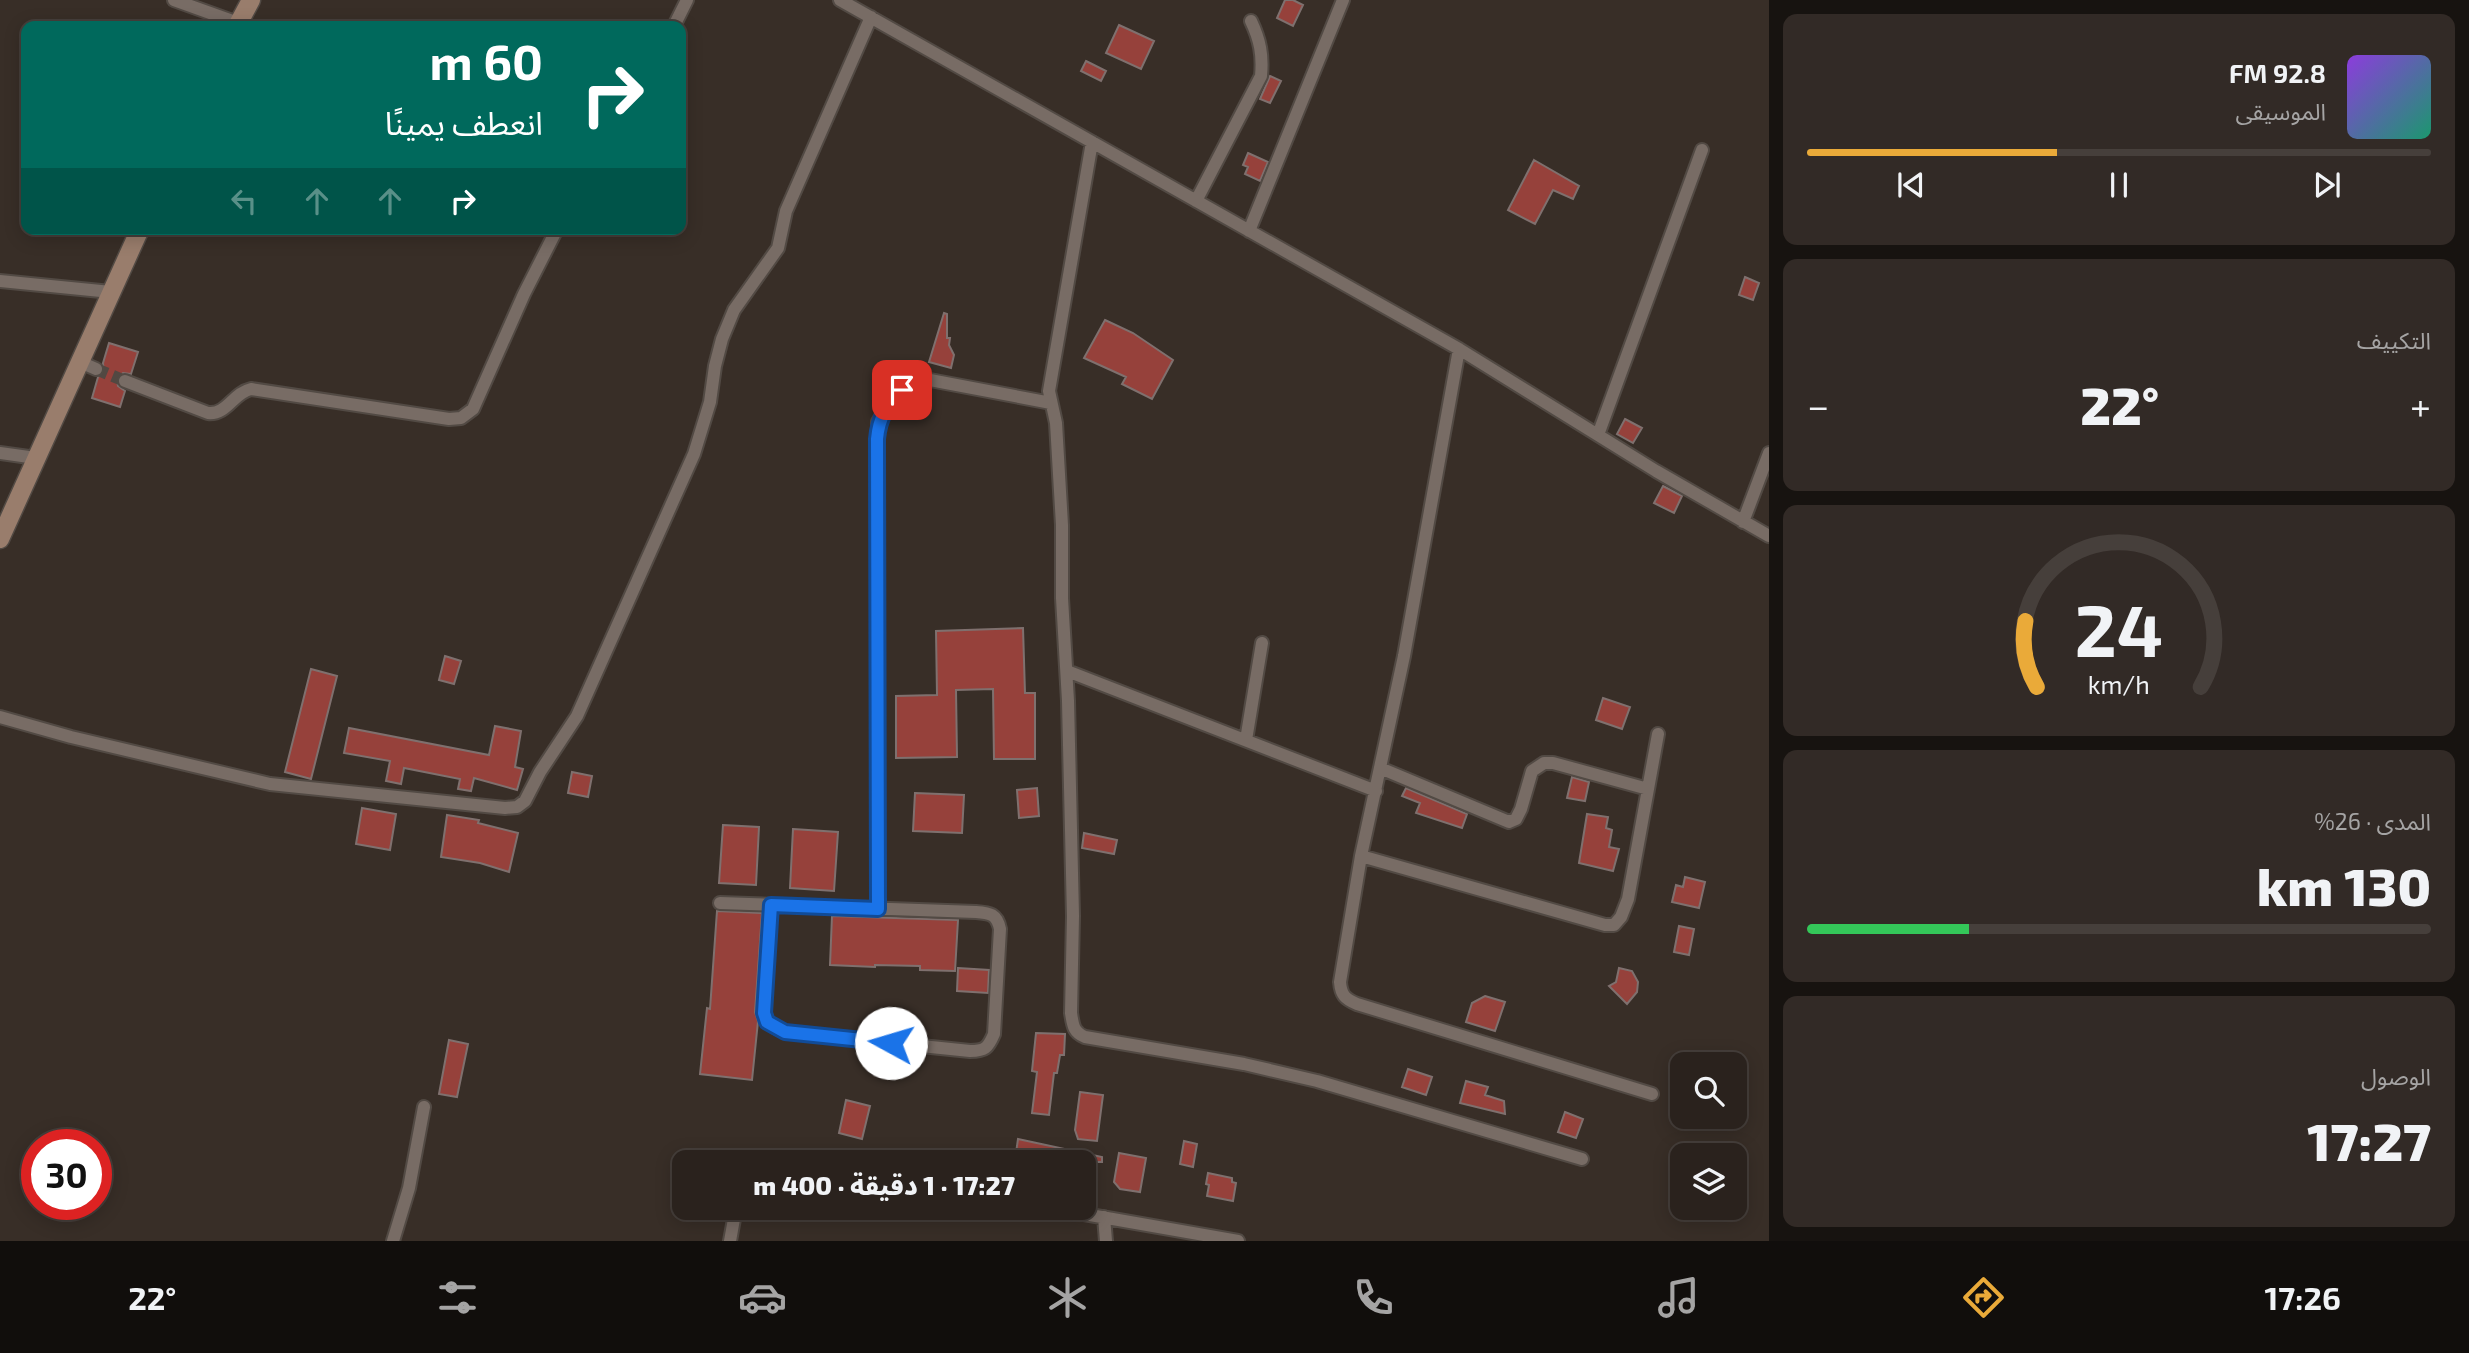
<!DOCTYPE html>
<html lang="ar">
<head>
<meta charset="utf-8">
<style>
	body { margin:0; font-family:"Exo 2","Noto Sans Arabic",sans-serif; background:#322a26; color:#f1f3f6; direction:rtl; height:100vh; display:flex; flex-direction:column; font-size:26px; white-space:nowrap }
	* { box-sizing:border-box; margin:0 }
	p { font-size:23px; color:#a5a4a4 }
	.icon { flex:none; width:38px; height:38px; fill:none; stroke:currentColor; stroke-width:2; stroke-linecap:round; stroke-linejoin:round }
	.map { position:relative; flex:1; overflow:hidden; direction:ltr }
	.panel { display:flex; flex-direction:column; gap:14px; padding:14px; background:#171310; width:700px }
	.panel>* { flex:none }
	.banner { position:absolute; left:21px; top:21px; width:665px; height:214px; border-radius:14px; box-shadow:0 4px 18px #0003,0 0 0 2px #463f3b; direction:rtl; background:#00695c; color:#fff; overflow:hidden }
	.buttons { position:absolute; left:1670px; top:1052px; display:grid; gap:14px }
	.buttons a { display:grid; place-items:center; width:77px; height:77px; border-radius:14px; background:#2a221d; box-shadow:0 4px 18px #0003,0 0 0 2px #463f3b; font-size:35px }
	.speed { position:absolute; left:21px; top:1129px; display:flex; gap:14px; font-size:35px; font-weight:700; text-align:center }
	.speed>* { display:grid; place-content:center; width:91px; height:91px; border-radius:50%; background:#2a221d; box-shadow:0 4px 18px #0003,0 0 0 2px #463f3b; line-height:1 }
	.speed .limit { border:10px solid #d22; background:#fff; color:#111 }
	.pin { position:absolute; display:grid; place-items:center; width:60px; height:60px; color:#fff; margin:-30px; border-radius:14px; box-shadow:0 4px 10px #0006 }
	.me { position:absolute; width:77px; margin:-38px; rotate:276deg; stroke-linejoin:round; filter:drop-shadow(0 0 5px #0008) }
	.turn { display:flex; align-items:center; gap:24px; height:147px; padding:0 28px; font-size:32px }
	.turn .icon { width:91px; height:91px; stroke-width:2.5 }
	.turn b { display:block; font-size:49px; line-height:60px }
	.lanes { display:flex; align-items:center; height:66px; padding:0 28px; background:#0003; justify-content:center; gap:35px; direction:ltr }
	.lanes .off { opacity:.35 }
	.big { font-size:52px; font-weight:800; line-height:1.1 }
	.panel .card { flex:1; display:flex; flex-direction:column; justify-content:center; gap:10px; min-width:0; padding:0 24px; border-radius:14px; background:#322a26 }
	.panel .dial { align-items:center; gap:0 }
	.dial svg { height:182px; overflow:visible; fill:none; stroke:#463f3b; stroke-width:7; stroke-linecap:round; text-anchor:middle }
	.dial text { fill:#f1f3f6; stroke:none }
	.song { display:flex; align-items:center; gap:21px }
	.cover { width:84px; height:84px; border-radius:10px; background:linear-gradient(135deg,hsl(270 70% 55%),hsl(160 70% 35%)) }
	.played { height:7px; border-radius:4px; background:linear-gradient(90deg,#eaaa39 40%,#463f3b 40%) }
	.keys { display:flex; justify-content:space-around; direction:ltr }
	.heat { display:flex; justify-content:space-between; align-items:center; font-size:38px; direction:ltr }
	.charge { height:10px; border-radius:5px; background:linear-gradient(90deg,#34c759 26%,#463f3b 0) }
	.trip { position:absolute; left:672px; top:1150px; width:424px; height:70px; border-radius:14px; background:#2a221d; box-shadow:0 4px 18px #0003,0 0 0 2px #463f3b; font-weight:800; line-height:70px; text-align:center; direction:rtl }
	.dock { display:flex; height:112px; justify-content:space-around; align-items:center; background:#110e0c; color:#a5a4a4 }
	.dock .icon { width:49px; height:49px }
	.dock .active { color:#eaaa39 }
	.dock b { font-size:32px; color:#f1f3f6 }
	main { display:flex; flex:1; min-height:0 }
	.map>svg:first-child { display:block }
	.building { fill:#96413b; stroke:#7f706e; stroke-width:2 }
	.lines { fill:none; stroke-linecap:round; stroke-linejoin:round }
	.street-tunnel { stroke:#524842; stroke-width:12; stroke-dasharray:12 6; stroke-linecap:butt }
	.street-casing { stroke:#524a44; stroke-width:16 }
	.secondary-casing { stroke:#524a44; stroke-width:21 }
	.street { stroke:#786c65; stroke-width:12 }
	.secondary { stroke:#997d6c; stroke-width:18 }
	.route-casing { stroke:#114b97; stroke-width:18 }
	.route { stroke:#1a73e8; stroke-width:12 }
</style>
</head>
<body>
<main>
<section class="panel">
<div class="card">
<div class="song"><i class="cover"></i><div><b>92.8 FM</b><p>الموسيقى</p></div></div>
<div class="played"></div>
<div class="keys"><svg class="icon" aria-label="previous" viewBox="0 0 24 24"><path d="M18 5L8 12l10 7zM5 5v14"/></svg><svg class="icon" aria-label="pause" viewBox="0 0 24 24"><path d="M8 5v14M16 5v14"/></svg><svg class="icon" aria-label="next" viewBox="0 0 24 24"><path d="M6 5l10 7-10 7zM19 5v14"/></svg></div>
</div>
<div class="card"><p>التكييف</p>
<div class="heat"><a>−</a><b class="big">22°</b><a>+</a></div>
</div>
<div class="card dial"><svg viewBox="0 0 100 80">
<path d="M14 69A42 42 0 1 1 86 69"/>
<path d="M14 69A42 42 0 0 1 9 40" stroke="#eaaa39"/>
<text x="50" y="56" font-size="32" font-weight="700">24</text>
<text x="50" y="72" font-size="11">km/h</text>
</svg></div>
<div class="card"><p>المدى · 26%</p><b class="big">130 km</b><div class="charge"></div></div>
<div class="card"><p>الوصول</p><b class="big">17:27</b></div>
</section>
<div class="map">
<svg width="1769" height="1241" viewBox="0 0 1769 1241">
	<rect width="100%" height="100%" fill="#382e27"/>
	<path class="building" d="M1285,0H1293L1303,5L1293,26L1277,18Z
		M1119,25L1154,41L1141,69L1106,53Z
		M1086,61L1106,71L1101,81L1081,71Z
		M1270,76L1281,81L1270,103L1260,99Z
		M1248,153L1268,162L1260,181L1245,174L1248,167L1243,165Z
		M1534,160L1579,186L1573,199L1553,190L1535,224L1508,210Z
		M1745,277L1759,283L1753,300L1739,295Z
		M944,313L947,314V338H950L949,345L954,355L951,368L929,362Z
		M1105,320L1133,333L1173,360L1152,399L1122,384L1126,377L1084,358Z
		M109,343L138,352L131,374L123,373L117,379L118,386L125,391L120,407L92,398L98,377L104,372L103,363Z
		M1625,419L1642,428L1633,443L1617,434Z
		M1663,486L1682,496L1674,513L1654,503Z
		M1023,628L1025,693H1035V759H994L993,689L956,690L957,757L896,758V696L937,695L936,631Z
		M445,656L461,661L454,684L439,680Z
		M311,669L337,676L311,779L285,772Z
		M1603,698L1630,707L1622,729L1596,720Z
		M495,726L521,731L515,767L523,769L517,790L474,778L471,791L458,789L460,779L404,768L401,784L386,781L390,761L344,753L349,728L489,755Z
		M572,772L592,776L588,797L568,793Z
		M1572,777L1589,782L1585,801L1567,798Z
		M1037,788L1039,816L1019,818L1017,790Z
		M1406,788L1467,814L1462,828L1416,813L1420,803L1402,796Z
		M915,793L964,795L962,833L913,831Z
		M362,808L396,814L390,850L356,844Z
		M1587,814L1608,817L1606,828L1612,830L1609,847L1619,849L1613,871L1579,863Z
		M447,815L479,820L478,823L518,833L509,872L480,863L441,857Z
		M723,825L759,827L756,885L719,883Z
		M793,829L838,832L834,891L790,888Z
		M1084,833L1117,840L1114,854L1082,848Z
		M1685,877L1705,882L1699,908L1672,902L1676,885L1683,887Z
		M717,911L762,913L755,1012L758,1021L752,1080L700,1074L707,1008L710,1009Z
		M832,916L958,920L955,971L920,970V966L875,965V967L830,965Z
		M1679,926L1694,929L1689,955L1674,952Z
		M958,968L989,970L988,993L957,991Z
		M1619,968L1632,971L1638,982L1637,992L1627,1004L1609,986L1616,982Z
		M1485,996L1505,1002L1495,1031L1466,1022L1472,1003Z
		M1036,1033L1065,1034L1064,1055H1060L1057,1073H1054L1049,1115L1032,1113L1037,1072L1032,1071Z
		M449,1040L468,1044L457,1097L439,1094Z
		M1408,1069L1432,1077L1426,1095L1402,1087Z
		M1466,1081L1488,1087L1485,1095L1504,1101L1505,1114L1460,1103Z
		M1080,1092L1103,1095L1097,1141L1078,1139L1075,1130Z
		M846,1100L870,1106L862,1139L839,1133Z
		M1565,1112L1583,1119L1576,1138L1558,1132Z
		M1018,1139L1102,1157V1162H1019L1021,1154L1016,1153Z
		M1184,1141L1197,1144L1193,1167L1180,1164Z
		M1119,1153L1146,1158L1140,1192L1120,1189L1114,1182Z
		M1208,1173L1232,1178V1182L1236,1183L1233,1201L1207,1196L1209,1185L1206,1184Z"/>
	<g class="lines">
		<path class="street-tunnel" d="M96,369L125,381"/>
		<defs>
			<path id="street" d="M174,0L238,23
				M840,0L1459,349L1656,471L1769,536
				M674,26L687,0
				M1092,142L1049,391L1056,423L1062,525V598L1068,701L1073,916L1071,1013C1073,1025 1073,1032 1085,1037L1244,1064L1317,1081L1582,1159
				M1196,201L1261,76C1263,55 1260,40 1251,21
				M1249,231L1343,0
				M0,281L111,292
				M1459,349L1404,656L1361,856L1340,982C1341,995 1345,999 1357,1004L1652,1094
				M80,362L96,369
				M125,381L208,413C227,415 233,393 251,389L449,419L461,418L473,409L524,294L557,229
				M1598,435L1702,150
				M0,453L36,458
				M1743,522L1769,453
				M1067,671L1376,791
				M0,717L71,737L270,784L505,808L517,807L525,801L540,772L577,716L694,454L710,402L715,366L722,339L734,310L778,248L786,211L871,17
				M1246,740L1262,643
				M1380,768L1509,822L1516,819L1521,809L1532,771L1544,763H1553L1648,789
				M1361,856L1605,925H1614L1621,917L1628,899L1658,734
				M720,903C806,906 891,909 976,912C990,913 997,914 1000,929L994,1034C988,1048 985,1051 970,1051L785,1032C774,1027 768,1025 764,1013L771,905
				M878,909V422C891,397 902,385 930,380L1051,403
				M750,1162L758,1158L788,1162
				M1050,1208L1238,1241
				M1104,1217L1106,1241
				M393,1241L409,1188L424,1107
				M730,1241L736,1208"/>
			<path id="secondary" d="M237,26L251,0
				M0,539L140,229"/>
		</defs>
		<use href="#street" class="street-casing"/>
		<use href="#secondary" class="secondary-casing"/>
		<use href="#street" class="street"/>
		<use href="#secondary" class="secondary"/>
	</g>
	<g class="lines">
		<defs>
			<path id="route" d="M891,1043L785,1032L767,1022L764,1013L771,905L878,909L877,439C879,417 887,405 902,390"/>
		</defs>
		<use href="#route" class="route-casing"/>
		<use href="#route" class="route"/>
	</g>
</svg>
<div class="buttons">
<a><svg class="icon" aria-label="search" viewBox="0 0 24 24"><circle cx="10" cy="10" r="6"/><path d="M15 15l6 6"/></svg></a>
<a><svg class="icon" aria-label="layers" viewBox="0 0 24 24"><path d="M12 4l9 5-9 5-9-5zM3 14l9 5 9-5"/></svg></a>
</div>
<div class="speed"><div class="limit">30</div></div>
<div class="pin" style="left:902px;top:390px;background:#d93025"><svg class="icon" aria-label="arrive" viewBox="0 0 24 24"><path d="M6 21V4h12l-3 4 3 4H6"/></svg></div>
<svg class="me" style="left:891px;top:1043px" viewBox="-20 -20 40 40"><circle r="19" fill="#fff"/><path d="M0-13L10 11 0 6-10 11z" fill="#1a73e8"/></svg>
<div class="trip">17:27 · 1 دقيقة · 400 m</div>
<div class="banner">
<div class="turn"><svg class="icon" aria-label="right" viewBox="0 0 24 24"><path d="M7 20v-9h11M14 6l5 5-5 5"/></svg><div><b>60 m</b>انعطف يمينًا</div></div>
<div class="lanes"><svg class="icon off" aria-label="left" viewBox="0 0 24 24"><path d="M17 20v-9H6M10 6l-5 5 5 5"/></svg><svg class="icon off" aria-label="ahead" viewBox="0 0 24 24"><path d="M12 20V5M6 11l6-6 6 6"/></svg><svg class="icon off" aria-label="ahead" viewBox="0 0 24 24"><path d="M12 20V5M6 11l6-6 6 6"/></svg><svg class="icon" aria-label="right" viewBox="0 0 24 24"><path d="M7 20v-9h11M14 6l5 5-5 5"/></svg></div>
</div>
</div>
</main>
<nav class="dock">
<b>17:26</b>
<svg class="icon active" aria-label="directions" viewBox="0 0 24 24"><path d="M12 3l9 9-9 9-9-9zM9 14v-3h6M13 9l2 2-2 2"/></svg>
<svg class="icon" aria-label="music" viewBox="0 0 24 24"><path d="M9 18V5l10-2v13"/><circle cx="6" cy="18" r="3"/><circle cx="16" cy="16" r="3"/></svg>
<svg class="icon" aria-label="phone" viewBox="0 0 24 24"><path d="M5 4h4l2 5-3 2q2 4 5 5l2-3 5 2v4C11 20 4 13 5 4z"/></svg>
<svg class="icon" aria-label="climate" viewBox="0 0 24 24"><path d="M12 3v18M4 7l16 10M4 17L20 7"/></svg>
<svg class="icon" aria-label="car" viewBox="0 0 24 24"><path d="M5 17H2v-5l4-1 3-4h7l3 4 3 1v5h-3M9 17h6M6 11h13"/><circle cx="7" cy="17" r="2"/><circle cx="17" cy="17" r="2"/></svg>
<svg class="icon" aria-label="filters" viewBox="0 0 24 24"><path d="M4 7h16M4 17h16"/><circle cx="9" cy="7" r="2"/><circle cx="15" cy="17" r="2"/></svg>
<b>22°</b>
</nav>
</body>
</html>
